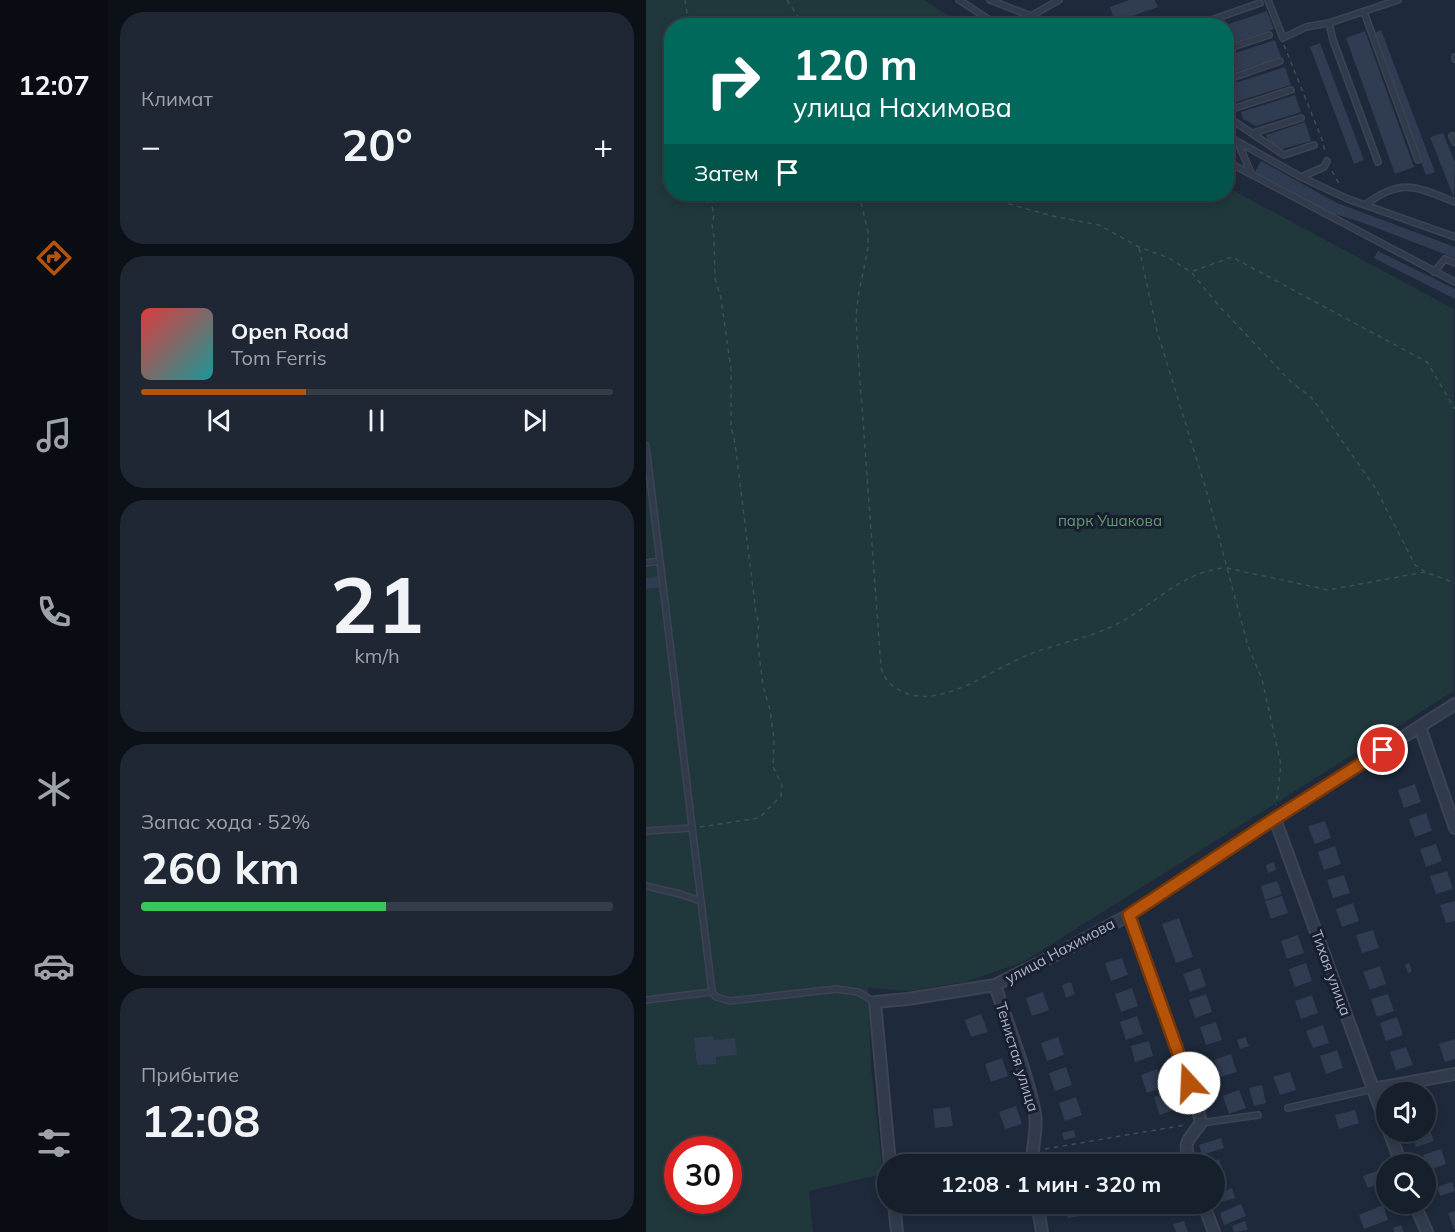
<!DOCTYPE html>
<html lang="ru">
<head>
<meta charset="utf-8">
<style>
	body { margin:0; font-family:Mulish,sans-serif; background:#1f2734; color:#f1f3f6; height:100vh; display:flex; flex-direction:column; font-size:22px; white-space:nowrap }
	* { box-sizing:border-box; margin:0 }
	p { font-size:20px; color:#9ea2a9 }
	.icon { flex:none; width:33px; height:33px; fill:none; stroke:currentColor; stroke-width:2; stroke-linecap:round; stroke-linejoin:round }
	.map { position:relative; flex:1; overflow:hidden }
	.panel { display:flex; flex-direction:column; gap:12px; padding:12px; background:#0c1118; width:538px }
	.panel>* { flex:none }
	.guide { position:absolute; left:18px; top:18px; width:570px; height:183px; border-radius:24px; box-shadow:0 3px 9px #0003,0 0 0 2px #353d48; background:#00695c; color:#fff; overflow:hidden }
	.controls { position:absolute; left:730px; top:1082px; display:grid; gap:12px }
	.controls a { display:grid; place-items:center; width:60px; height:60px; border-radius:50%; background:#161f2c; box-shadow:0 3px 9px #0003,0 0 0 2px #353d48; font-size:30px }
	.speed { position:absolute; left:18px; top:1136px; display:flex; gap:12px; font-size:30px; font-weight:700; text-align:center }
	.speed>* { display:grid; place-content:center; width:78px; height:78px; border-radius:50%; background:#161f2c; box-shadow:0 3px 9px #0003,0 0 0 2px #353d48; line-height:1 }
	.speed .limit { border:9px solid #d22; background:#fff; color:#111 }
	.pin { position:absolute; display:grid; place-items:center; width:51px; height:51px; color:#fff; margin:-26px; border:3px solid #fff; border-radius:50%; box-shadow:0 2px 6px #0007 }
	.me { position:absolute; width:66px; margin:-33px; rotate:340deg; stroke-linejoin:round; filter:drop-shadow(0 0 4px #0008) }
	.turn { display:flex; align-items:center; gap:21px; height:126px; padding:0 30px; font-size:27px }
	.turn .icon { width:78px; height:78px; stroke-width:2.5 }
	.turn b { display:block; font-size:42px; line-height:51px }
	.then { display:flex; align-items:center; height:57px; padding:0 30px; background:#0003; gap:12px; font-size:22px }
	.big { font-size:45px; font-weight:700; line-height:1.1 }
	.panel .tile { flex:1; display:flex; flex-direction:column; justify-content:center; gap:9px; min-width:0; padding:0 21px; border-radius:24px; background:#1f2734 }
	.panel .dial { align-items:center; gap:0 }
	.dial b { font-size:78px; line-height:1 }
	.song { display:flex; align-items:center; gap:18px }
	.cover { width:72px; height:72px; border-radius:9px; background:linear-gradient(135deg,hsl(0 70% 55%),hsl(180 70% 35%)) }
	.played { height:6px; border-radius:3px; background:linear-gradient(90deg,#b45309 35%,#353d48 35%) }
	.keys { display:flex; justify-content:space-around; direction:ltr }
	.heat { display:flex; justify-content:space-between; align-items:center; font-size:33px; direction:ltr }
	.charge { height:9px; border-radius:4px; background:linear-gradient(90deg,#34c759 52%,#353d48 0) }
	.trip { position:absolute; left:231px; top:1154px; width:348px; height:60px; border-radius:30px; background:#161f2c; box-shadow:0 3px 9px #0003,0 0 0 2px #353d48; font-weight:700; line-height:60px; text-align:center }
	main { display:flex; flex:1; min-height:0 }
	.tabs { display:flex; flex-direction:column; width:108px; justify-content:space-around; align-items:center; background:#090c12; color:#9ea2a9 }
	.tabs .icon { width:42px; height:42px }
	.tabs .current { color:#b45309 }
	.tabs b { font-size:27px; color:#f1f3f6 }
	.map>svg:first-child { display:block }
	.green { fill:#20373c; fill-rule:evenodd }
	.building { fill:#303c52 }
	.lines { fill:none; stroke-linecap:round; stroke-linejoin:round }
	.service-casing { stroke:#3c4454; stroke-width:8 }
	.minor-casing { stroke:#3c4454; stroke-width:14 }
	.path { stroke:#395054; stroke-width:1.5; stroke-dasharray:4.5 4.5; stroke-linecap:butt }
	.service { stroke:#323b4b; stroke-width:5 }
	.minor { stroke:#323b4b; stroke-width:10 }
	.route-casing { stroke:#753606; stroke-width:15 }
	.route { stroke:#b45309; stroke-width:10 }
	.labels { text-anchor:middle; stroke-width:6; stroke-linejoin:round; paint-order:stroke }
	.park-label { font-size:15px; fill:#629b72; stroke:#18202f }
	.street-label { font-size:15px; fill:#adb5c8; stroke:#18202f }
</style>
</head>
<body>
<main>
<nav class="tabs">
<b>12:07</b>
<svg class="icon current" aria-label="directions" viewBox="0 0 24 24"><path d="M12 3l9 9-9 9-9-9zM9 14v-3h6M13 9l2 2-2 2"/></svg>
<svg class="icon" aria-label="music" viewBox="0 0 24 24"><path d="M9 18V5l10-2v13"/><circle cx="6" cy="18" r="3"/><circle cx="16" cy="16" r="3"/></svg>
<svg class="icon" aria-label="phone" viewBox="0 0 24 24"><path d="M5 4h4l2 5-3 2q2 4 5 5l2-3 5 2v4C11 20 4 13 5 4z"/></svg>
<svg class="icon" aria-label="climate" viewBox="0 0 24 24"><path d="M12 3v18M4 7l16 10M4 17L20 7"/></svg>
<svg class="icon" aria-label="car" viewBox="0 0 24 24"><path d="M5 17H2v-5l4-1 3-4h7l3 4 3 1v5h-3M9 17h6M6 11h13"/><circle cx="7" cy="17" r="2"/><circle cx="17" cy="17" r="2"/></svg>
<svg class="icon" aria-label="filters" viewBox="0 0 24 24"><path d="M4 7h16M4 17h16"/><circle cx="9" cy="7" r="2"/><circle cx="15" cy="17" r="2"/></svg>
</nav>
<section class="panel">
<div class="tile"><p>Климат</p>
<div class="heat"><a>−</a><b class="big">20°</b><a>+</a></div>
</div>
<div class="tile">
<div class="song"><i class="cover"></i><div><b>Open Road</b><p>Tom Ferris</p></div></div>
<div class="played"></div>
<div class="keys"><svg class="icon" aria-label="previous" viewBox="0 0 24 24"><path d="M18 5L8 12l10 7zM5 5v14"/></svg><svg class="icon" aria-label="pause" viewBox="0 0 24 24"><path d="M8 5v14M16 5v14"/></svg><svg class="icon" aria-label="next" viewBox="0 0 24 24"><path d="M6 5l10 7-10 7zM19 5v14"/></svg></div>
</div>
<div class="tile dial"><b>21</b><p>km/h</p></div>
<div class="tile"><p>Запас хода · 52%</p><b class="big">260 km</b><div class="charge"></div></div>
<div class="tile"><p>Прибытие</p><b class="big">12:08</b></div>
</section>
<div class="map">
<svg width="809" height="1232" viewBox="0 0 809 1232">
	<rect width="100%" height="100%" fill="#1e293b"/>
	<path class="green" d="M0,0H278L318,25L26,26V194H580L581,187L808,309V691L377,962L319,982L264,991L222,988L225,1067L237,1174L163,1191L167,1232H0ZM32,1149H82V1200H32Z"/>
	<path class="building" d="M483,0H509L512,7L469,22L464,7Z
		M621,11L628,29L580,45V25Z
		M735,30L789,172L780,175L726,34Z
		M719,31L768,167L749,174L700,38Z
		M629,40L635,57L580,75V56Z
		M674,43L718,160L708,164L664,47Z
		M639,67L645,85L580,105V86Z
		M649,95L655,112L610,126L597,119L595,112Z
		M659,122L665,141L636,149L623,142L620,135Z
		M797,133L809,162L808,198L784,137Z
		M615,161L691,203L809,247V258L712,221L685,213L609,172Z
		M732,251L809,289V299L728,258Z
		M13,576L15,587L0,589V578Z
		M747,754L749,760L742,762L740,756Z
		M769,784L775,802L758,808L752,790Z
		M780,813L786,831L769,837L763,819Z
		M679,821L685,838L669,844L662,826Z
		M790,844L796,861L780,867L774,849Z
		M689,846L695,864L678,870L672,852Z
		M628,862L630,870L622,873L620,865Z
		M801,871L807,889L790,894L784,876Z
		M698,875L704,893L687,898L681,880Z
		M631,881L636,894L619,900L615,886Z
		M636,896L642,913L625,919L619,901Z
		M809,901V921L800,923L794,905Z
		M707,903L713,921L696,927L690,909Z
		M533,918L547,957L530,963L516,924Z
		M727,930L733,948L716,953L710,935Z
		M652,935L658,953L641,959L635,941Z
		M476,958L482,975L465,981L459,963Z
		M660,963L666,981L649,987L643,969Z
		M763,963L766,971L762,973L759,965Z
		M734,966L740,984L724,990L717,972Z
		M554,968L560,986L544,992L537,974Z
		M425,982L429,994L420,998L416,985Z
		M486,988L492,1006L475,1012L469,994Z
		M397,992L403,1010L386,1016L380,998Z
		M560,994L566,1012L549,1018L543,1000Z
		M742,994L748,1011L731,1017L725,999Z
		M666,995L672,1013L655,1019L649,1001Z
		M335,1014L342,1032L325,1037L319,1020Z
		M491,1016L497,1034L480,1040L474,1022Z
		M751,1017L757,1035L740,1041L734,1023Z
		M570,1022L576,1040L560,1045L554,1027Z
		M677,1025L683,1043L667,1048L660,1031Z
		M67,1036L68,1040L89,1038L91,1055L70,1057V1064L51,1065L48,1038Z
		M412,1037L418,1055L401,1061L395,1043Z
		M599,1037L603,1046L594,1049L591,1040Z
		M809,1039V1059L799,1062L793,1044Z
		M503,1041L507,1056L489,1062L485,1046Z
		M760,1047L767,1065L750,1070L744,1052Z
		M691,1050L697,1068L680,1074L674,1056Z
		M585,1054L591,1072L574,1077L568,1060Z
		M356,1058L362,1076L345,1082L339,1064Z
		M420,1067L426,1085L409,1091L403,1073Z
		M512,1069L518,1087L501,1093L495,1075Z
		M644,1072L650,1090L634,1095L627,1077Z
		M616,1085L620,1103L608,1106L603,1088Z
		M593,1090L600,1108L583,1114L577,1096Z
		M524,1091L530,1109L514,1115L508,1097Z
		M430,1097L436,1115L419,1121L413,1103Z
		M370,1106L376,1124L359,1129L353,1112Z
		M304,1107L307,1126L289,1128L287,1109Z
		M709,1110L713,1123L693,1129L689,1115Z
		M780,1126H782L788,1141L770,1147L765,1132L780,1131Z
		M428,1130L430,1137L418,1140L416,1133Z
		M575,1138L578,1148L556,1155L553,1145Z
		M795,1149L800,1164L783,1170L777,1155Z
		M517,1152L520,1164H506L504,1156Z
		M573,1159L576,1168L568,1171V1164H558Z
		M429,1160L430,1164H413V1163Z
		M733,1170L738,1182L722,1188L717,1176Z
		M806,1182L809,1191L794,1196L791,1187Z
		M586,1188L589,1198L576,1202L572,1193Z
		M419,1203H438L440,1215L422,1218Z
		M595,1204L600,1216L578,1225L574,1213Z
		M737,1205L742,1220L718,1229L713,1215Z
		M809,1211V1229H808L802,1213Z
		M538,1221L542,1232H530L527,1224Z
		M599,1221L602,1230L588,1232L586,1226Z
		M755,1225L758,1232H748L747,1228Z"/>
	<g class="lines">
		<defs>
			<path id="service" d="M313,0L353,26
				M344,0L385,16L398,26
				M622,0L637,38L660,27L683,23L752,0
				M718,12L772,160
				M385,16L413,0
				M683,23L687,40L732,162
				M548,26L614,3
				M580,49L623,35
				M809,57V59
				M580,80L634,61
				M580,111L645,90
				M580,116L638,155L668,145
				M607,133L655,118
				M580,135L655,177L702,199L809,237
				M806,136L809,142
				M592,143L606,175
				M580,161L809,282
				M655,177L678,167L681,161
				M719,205C756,177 770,187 809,202
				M788,272L799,259L809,263
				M0,446L14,561
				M0,563L14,561L66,992L70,997L84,1001L190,989L212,992L229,1002
				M0,831L46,828
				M0,886L34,894L55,901
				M0,1000L66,992
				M642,1108L727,1089
				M555,1123L612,1115"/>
			<path id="minor" d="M774,727L809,828
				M629,819L741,1127
				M483,915L551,1104L555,1123C541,1142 537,1140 544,1164
				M349,985C362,1026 381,1072 389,1114C392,1131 385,1147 387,1164
				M727,1089L809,1074
				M743,1131L755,1164
				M244,1164L229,1002L262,999L349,985L411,954L483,915L629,819L809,704
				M248,1203L251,1232
				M391,1203L396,1232
				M557,1203L568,1232
				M768,1203L781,1232"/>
		</defs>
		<use href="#service" class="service-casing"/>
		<use href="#minor" class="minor-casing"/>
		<path class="path" d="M39,0L43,26
			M141,0L158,26
			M638,45L677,142L679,152
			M686,171L695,187
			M213,194L222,232V248L213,292L210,315L211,338L235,668C239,681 247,688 259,693C298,708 346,669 382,655C409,644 439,639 465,627C505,609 535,570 581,568L682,590L779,572
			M328,194L406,216L453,225L493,247L523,258L545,272L574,307L645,382L666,398L730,489L769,565L779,572L809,583
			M493,248L511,331L561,493L602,646L616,679L635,765L630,805
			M547,271L586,257L781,362L809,409
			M54,827L113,818L135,796L136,785L127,767L128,739L124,710L117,686L111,637L113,624L110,613L89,443L85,427V370L75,298L69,279L68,237L66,224L68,215L63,194
			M399,1149L539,1125
			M303,1164L377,1153"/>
		<use href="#service" class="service"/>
		<use href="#minor" class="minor"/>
	</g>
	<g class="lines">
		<defs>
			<path id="route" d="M543,1083L483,915L628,819L737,750"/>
		</defs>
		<use href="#route" class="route-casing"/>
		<use href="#route" class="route"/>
	</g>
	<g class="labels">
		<g class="park-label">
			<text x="464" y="526">парк Ушакова</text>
		</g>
		<g class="street-label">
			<text transform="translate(414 951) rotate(-28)" y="5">улица Нахимова</text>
			<text transform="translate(685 973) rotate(70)" y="5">Тихая улица</text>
			<text transform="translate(371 1057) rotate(73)" y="5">Тенистая улица</text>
		</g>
	</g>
</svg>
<div class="controls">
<a><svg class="icon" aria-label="sound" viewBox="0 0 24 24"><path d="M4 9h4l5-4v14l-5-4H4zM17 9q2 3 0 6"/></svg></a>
<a><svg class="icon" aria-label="search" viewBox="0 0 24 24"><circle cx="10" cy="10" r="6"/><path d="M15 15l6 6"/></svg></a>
</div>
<div class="speed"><div class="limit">30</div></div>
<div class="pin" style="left:737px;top:750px;background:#d93025"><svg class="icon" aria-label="arrive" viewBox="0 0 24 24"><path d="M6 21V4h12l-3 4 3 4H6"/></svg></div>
<svg class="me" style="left:543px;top:1083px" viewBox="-20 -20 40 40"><circle r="19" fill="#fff"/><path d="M0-13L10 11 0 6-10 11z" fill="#b45309"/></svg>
<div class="trip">12:08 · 1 мин · 320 m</div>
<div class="guide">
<div class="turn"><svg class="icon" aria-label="right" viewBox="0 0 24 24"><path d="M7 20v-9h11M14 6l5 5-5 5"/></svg><div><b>120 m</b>улица Нахимова</div></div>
<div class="then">Затем<svg class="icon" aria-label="arrive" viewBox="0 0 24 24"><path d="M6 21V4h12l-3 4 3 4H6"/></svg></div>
</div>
</div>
</main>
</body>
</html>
